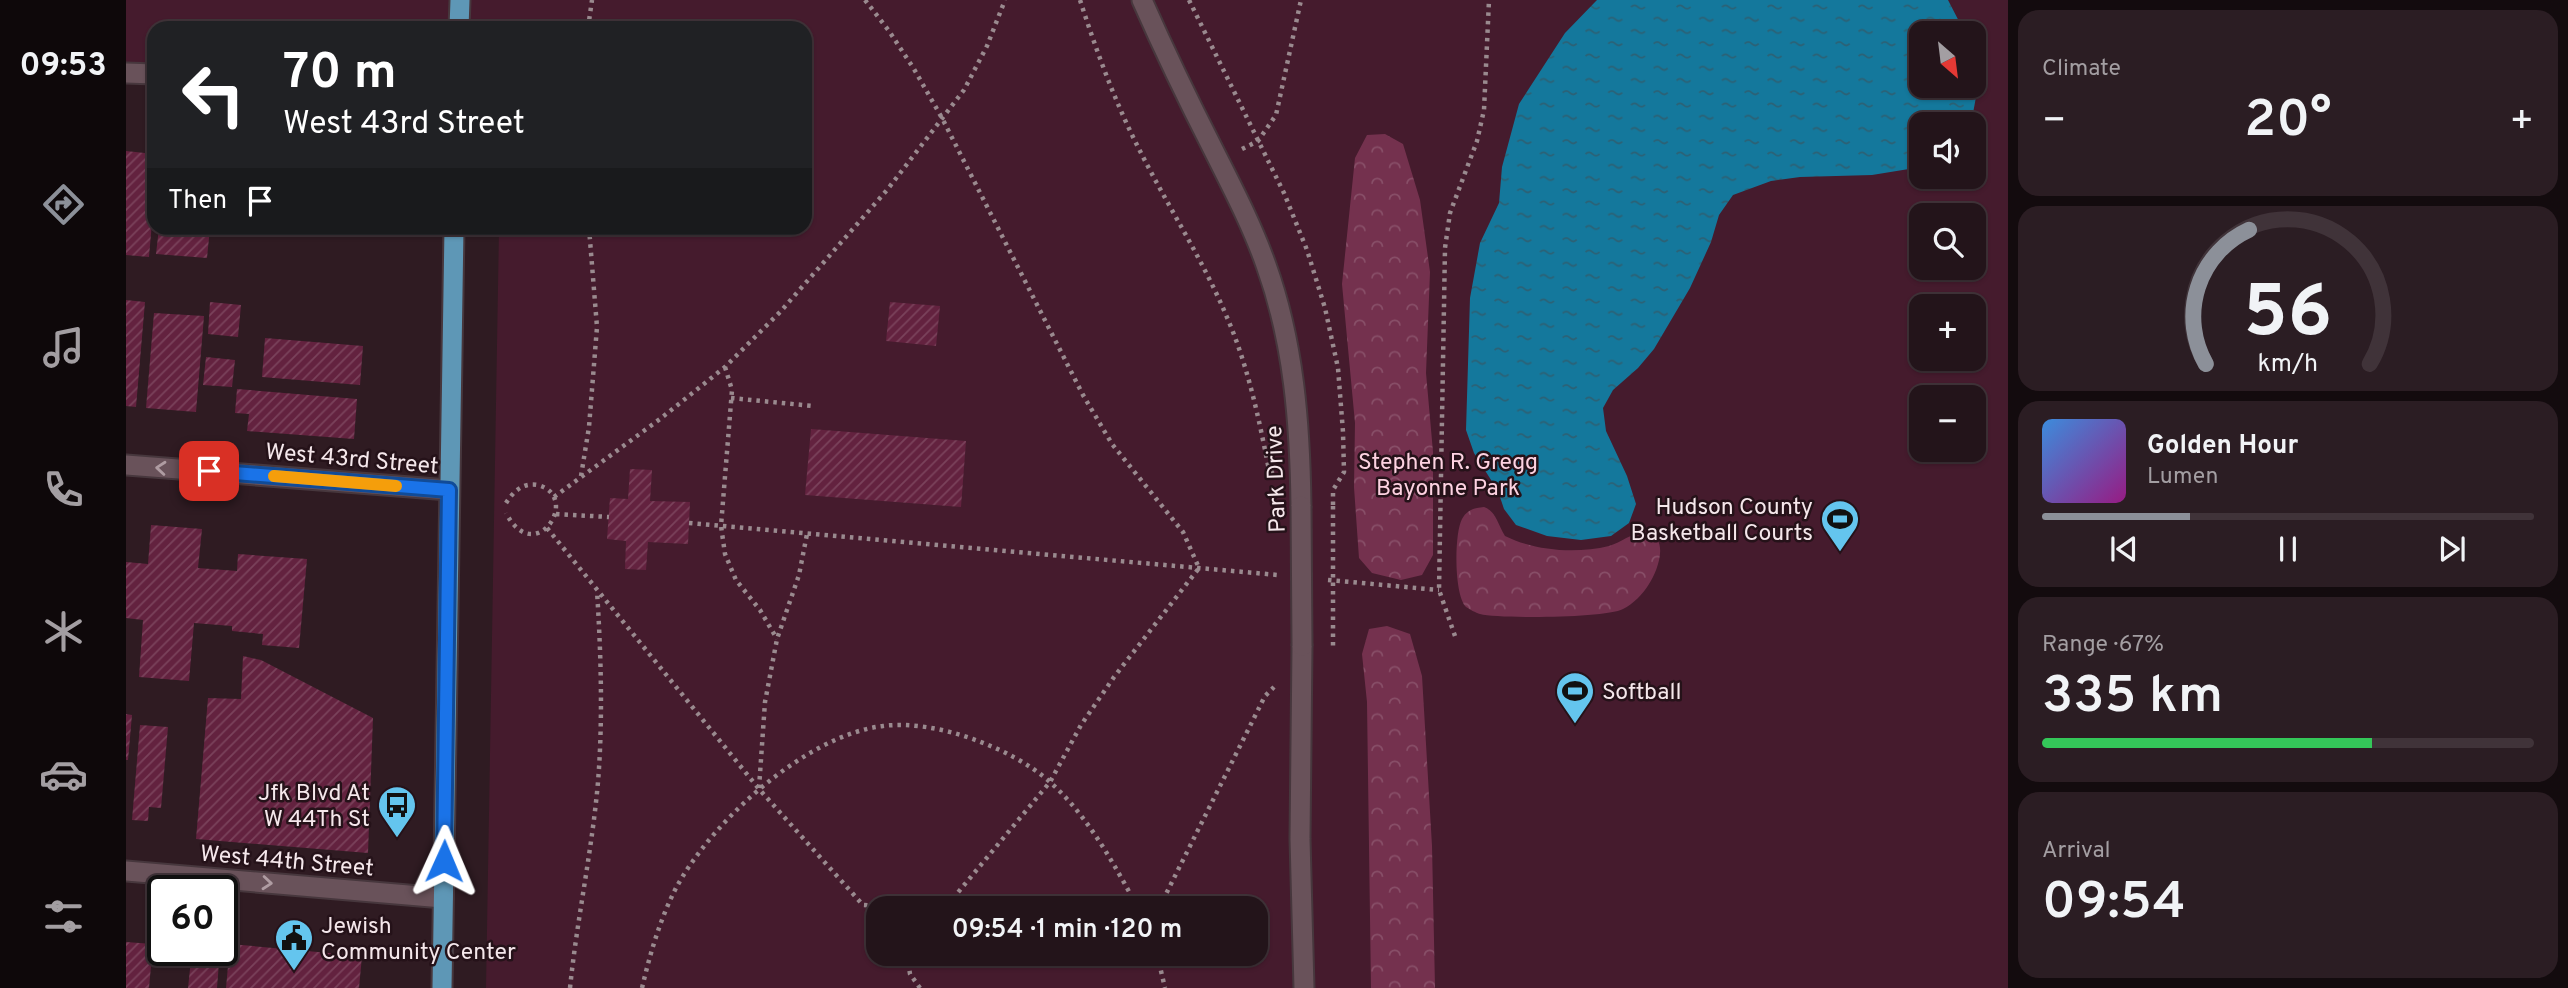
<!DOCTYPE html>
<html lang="en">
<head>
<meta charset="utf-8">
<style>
	body { margin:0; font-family:Overpass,sans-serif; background:#2b1d23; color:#f1f3f6; height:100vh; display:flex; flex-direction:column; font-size:26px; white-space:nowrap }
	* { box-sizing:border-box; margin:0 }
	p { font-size:23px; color:#a39ea2 }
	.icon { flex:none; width:38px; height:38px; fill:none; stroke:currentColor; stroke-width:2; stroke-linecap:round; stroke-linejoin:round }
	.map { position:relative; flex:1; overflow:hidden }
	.drawer { display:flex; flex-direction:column; gap:10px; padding:10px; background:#130b0e; width:560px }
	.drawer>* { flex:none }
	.banner { position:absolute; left:21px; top:21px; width:665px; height:214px; border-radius:21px; box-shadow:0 2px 5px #0004,0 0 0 2px #403339; background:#202124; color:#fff; overflow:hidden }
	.needle { width:46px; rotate:152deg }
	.buttons { position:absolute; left:1783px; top:21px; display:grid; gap:14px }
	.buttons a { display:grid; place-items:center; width:77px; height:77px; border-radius:14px; background:#23141a; box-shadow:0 2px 5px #0004,0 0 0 2px #403339; font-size:35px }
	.speed { position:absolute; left:21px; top:875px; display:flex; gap:14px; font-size:35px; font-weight:700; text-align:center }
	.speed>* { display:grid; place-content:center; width:91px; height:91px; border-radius:50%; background:#23141a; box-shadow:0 2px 5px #0004,0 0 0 2px #403339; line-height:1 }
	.speed .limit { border:4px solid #111; border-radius:10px; background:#fff; color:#111 }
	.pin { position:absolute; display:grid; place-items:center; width:60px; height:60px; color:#fff; margin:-30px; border-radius:14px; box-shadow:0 4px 10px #0006 }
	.me { position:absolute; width:77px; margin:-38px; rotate:1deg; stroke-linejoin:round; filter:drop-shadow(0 0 5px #0008) }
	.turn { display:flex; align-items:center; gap:24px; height:147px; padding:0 21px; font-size:32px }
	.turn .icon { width:91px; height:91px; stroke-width:2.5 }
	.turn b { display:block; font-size:49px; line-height:60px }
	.then { display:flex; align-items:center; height:66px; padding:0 21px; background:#0003; gap:14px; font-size:26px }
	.big { font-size:52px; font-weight:600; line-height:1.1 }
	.drawer .card { flex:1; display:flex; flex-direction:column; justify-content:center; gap:10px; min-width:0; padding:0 24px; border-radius:21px; background:#2b1d23 }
	.drawer .dial { align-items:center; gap:0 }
	.dial svg { height:182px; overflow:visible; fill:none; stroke:#403339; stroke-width:7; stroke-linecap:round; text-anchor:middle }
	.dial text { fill:#f1f3f6; stroke:none }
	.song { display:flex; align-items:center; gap:21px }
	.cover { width:84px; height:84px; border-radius:10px; background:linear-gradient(135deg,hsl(210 70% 55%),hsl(310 70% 35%)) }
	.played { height:7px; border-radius:4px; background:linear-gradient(90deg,#8c9099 30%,#403339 30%) }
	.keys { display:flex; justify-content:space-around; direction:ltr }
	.heat { display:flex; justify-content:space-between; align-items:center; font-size:38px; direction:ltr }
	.charge { height:10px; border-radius:5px; background:linear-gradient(90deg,#34c759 67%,#403339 0) }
	.trip { position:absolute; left:740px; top:896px; width:402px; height:70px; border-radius:21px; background:#23141a; box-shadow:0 2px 5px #0004,0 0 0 2px #403339; font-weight:600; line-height:70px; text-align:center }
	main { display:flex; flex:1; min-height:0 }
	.tabs { display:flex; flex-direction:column; width:126px; justify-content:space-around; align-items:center; background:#0e080a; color:#a39ea2 }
	.tabs .icon { width:49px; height:49px }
	.tabs .on { color:#8c9099 }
	.tabs b { font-size:32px; color:#f1f3f6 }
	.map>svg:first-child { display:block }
	.green { fill:#451b2d; fill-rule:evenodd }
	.forest { fill:url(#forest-crowns) }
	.water { fill:url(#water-ripples) }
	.building { fill:url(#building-hatch) }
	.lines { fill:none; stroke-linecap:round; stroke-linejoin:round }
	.minor-casing { stroke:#47373d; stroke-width:23 }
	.primary-casing { stroke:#47373d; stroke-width:23 }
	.path { stroke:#9a8a8f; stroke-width:4.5; stroke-dasharray:3.5 5; stroke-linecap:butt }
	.minor { stroke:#69525a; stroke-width:19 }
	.primary { stroke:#5e97b6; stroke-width:19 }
	.minor-bridge-casing { stroke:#47373d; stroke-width:23; stroke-linecap:butt }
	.path-bridge { stroke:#9a8a8f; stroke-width:4.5; stroke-dasharray:3.5 5; stroke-linecap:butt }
	.minor-bridge { stroke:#69525a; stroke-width:19 }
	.oneway { stroke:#af9ca2 }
	.route-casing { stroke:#114b97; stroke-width:18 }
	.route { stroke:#1a73e8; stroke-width:12 }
	.slow { stroke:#f59e0b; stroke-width:12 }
	.labels { text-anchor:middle; stroke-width:5; stroke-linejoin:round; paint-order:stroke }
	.street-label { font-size:23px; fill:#f5e7eb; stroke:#251219 }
	.park-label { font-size:23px; fill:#fdd2e1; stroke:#251219 }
	.poi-label { font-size:23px; fill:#f5e7eb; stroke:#251219; text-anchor:end }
</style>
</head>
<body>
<main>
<nav class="tabs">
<b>09:53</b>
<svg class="icon on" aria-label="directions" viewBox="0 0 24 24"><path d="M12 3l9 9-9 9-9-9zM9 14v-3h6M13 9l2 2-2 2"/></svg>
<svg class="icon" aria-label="music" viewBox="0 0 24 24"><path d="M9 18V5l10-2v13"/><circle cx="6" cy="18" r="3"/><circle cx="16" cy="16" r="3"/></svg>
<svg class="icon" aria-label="phone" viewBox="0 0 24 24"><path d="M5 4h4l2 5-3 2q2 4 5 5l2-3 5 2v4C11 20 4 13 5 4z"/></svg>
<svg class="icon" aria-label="climate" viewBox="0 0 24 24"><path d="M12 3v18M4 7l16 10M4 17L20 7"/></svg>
<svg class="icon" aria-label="car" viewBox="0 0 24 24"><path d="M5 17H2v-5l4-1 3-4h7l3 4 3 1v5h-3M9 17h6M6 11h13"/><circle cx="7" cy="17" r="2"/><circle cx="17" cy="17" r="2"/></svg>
<svg class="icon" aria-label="filters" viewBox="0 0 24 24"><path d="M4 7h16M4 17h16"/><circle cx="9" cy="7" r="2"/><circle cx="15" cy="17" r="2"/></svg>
</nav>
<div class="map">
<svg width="1882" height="988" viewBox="0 0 1882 988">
	<defs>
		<pattern id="forest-crowns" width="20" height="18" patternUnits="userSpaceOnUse" patternTransform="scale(1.75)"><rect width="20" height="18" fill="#74314e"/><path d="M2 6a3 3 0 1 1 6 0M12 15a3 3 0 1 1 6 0" fill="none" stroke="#884f68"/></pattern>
		<pattern id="water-ripples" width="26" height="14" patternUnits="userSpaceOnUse" patternTransform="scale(1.75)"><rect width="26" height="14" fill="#14789c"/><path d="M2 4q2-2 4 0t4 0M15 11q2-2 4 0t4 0" fill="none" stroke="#2c6175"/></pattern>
		<pattern id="building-hatch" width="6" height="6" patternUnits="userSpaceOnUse" patternTransform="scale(1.75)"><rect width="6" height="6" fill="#63223f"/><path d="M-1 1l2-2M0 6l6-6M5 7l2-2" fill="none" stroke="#7a425b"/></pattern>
	</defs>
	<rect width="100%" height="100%" fill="#2f1b22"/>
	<path class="green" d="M0,0H1882V988H360L373,228H679V28H28V68L0,66ZM1796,33H1848V86H1796ZM1796,124H1848V177H1796ZM1796,215H1848V268H1796ZM1796,306H1848V359H1796ZM1796,397H1848V450H1796ZM752,908H1130V954H752Z"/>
	<path class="forest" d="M1259,134L1277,144L1294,200L1304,272L1300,373L1307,452V555L1296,575L1275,580L1246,573L1233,558L1228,487L1229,423L1216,284L1229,158L1241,135Z
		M1358,507C1370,511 1372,525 1379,536C1409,551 1450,554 1483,546C1495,543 1511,529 1522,533C1544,539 1531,572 1523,584C1517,594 1507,604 1497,609C1480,618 1374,619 1354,614C1350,613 1343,609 1340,607C1328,595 1328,534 1336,519C1341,510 1348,508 1358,507Z
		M1261,626L1284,634L1296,676L1306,846L1309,988H1245L1241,702L1236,654L1243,629Z"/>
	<path class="water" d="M1471,0H1822L1839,33H1796V86H1848V62L1850,97L1845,124H1796L1795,165L1789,168L1746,175L1674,177L1645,181L1607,195L1593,215L1585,242L1564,288L1528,349L1512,368L1487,390L1477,408L1480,431L1501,476L1510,504L1503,523L1485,536L1455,540L1421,536L1390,525L1378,509L1372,491L1348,453L1340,430L1344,298L1354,243L1373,203L1376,167L1393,104L1439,33Z"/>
	<path class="building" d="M0,151L28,154V199L23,257L0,255Z
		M33,228H84L81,258L30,254Z
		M0,300L19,302L10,407L0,406Z
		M84,302L115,305L112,337L82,334Z
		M764,302L814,306L810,346L760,341Z
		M28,313L78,316L70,412L20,408Z
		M139,338L237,346L234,385L136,377Z
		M80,357L109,360L106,387L77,385Z
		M111,389L231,399L228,439L121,431L123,414L109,413Z
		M685,429L840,441L835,507L679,495Z
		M504,469L526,470L524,501L564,502L562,544L522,542L520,570L499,569L500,541L481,539L484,498L502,499Z
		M25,525L76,529L72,568L111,571L112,554L181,559L173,648L136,645L137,634L106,631V626L68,623L63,681L13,677L17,620L0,618V562L22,564Z
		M117,656L135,660L247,718L242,853L70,839L82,698L115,699Z
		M0,714L6,715L2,760H0Z
		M14,725L42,727L35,808L23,807L22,821L6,820Z
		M0,942L27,944L23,988H0Z
		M104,944L236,956L233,988H100Z
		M66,950H94L91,988H62Z"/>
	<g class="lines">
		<defs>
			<path id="minor" d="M1016,0C1038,50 1062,100 1087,149C1106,187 1126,225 1140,265C1168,343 1174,424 1175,506
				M0,73L28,74
				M0,465L323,490
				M1176,646L1174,839L1178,988
				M0,871L317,898"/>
			<path id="primary" d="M333,28L334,0
				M316,988L328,228"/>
		</defs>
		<use href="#minor" class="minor-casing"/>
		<use href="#primary" class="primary-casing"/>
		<path class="path" d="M739,0L763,31L788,69L816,118L957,395L986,444L1057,532L1073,568L988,677L955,725L924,782L819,908
			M954,0C970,50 989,102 1013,149C1041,205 1076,258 1100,315C1121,363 1132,414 1142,465L1148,476
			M1063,0L1158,193L1181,250L1199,308L1212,368L1217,432L1218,472L1207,490V506
			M462,28L466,0
			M1116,149L1132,141L1150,115L1175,0
			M599,367L606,390L595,526L599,554L610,580L634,610L651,639
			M605,398L687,406
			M455,476L463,427L471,327L463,228
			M428,497L534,419L599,367L655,311L761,190L838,90L861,46L879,0
			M380,503C387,492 397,482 412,485C456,497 409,569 380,513
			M430,514L483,517
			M563,523L1152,575
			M421,528L633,789L737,905L784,908
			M1202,580L1313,590
			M1329,636L1313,590L1319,248L1324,213L1351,141L1358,110L1363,0
			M633,788L639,702L651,639L673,575L681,534
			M1033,908L1139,696L1148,687
			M781,954L784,974L794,988
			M1031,954L1039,988
			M444,988C451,919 466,851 472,782C477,719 475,654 471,591
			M516,988C524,954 534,919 550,888C586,821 680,735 757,726C809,719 886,748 924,782C962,816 988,864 1012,908"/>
		<use href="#minor" class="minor"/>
		<use href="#primary" class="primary"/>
		<defs>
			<path id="minor-bridge" d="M1175,506L1176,646"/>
		</defs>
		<use href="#minor-bridge" class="minor-bridge-casing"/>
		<path class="path-bridge" d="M1207,506V646"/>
		<use href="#minor-bridge" class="minor-bridge"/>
	</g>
	<defs><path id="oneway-chevron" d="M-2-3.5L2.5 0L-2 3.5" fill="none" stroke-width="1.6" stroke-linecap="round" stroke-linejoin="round" transform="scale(1.75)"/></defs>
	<g class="oneway">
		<use href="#oneway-chevron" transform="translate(35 468) rotate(-175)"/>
		<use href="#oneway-chevron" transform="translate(141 883) rotate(5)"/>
	</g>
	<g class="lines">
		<defs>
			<path id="route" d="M83,471L323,490L318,861"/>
		</defs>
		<use href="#route" class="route-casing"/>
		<use href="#route" class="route"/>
		<path class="slow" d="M148,476L270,486"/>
	</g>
	<defs>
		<symbol id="stadium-pin" viewBox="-11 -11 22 30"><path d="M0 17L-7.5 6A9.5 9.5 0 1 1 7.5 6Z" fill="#64c5ee" stroke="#251219"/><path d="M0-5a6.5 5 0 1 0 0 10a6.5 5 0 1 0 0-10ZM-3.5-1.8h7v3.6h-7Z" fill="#111"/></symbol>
		<symbol id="bus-pin" viewBox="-11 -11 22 30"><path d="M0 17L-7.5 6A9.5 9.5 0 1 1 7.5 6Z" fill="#64c5ee" stroke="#251219"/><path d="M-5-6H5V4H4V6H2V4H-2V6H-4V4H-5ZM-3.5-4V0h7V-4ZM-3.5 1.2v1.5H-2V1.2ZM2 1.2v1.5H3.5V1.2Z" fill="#111"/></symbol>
		<symbol id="civic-pin" viewBox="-11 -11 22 30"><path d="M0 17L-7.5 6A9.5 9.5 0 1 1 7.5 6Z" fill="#64c5ee" stroke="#251219"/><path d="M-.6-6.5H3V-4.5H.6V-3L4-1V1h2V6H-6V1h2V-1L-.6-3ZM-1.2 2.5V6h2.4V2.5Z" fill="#111"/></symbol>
	</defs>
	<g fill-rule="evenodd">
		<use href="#stadium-pin" x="1692" y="497" width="44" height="60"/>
		<use href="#stadium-pin" x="1427" y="669" width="44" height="60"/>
		<use href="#bus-pin" x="249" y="783" width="44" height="60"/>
		<use href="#civic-pin" x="146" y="916" width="44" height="60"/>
	</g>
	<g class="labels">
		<g class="street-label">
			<text transform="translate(226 458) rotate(5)" y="8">West 43rd Street</text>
			<text transform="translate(1149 479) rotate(-92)" y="8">Park Drive</text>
			<text transform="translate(161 860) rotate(5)" y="8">West 44th Street</text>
		</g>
		<g class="park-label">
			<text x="1322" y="469">Stephen R. Gregg<tspan x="1322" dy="26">Bayonne Park</tspan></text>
		</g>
		<g class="poi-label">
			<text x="1687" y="514">Hudson County<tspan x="1687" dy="26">Basketball Courts</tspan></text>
			<text x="1476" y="699" text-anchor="start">Softball</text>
			<text x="244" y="800">Jfk Blvd At<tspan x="244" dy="26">W 44Th St</tspan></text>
			<text x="195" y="933" text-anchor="start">Jewish<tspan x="195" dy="26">Community Center</tspan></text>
		</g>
	</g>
</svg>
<div class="buttons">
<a><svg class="needle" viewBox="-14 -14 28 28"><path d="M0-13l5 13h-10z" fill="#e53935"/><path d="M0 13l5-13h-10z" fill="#a39ea2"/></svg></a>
<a><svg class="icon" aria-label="sound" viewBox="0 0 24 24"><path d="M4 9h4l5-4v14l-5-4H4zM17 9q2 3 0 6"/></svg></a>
<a><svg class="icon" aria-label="search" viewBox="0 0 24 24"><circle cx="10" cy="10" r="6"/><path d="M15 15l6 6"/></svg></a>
<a>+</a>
<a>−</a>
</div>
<div class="speed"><div class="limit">60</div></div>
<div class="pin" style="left:83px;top:471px;background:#d93025"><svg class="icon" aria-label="arrive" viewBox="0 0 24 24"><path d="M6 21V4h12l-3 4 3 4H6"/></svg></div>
<svg class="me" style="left:318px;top:861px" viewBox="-20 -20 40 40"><path d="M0-17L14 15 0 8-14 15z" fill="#1a73e8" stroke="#fff" stroke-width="4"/></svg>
<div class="trip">09:54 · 1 min · 120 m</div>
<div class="banner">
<div class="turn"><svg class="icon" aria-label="left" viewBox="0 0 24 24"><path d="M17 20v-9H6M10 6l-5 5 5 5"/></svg><div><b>70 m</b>West 43rd Street</div></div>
<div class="then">Then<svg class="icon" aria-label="arrive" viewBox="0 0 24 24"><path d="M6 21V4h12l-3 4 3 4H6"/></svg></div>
</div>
</div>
<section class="drawer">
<div class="card"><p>Climate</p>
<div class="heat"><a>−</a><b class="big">20°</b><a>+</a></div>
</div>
<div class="card dial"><svg viewBox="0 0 100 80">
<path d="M14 69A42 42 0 1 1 86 69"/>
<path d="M14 69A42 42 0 0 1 33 10" stroke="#8c9099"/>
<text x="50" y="56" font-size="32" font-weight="700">56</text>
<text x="50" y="72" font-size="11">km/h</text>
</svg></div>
<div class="card">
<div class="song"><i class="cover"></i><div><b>Golden Hour</b><p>Lumen</p></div></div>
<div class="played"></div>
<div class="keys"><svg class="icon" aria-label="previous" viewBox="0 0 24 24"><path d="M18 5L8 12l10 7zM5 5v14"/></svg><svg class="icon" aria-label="pause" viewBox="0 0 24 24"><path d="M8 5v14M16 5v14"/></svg><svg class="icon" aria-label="next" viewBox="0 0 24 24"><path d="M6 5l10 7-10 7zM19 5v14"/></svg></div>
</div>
<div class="card"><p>Range · 67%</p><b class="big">335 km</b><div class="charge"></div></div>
<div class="card"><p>Arrival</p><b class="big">09:54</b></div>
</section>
</main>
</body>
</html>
